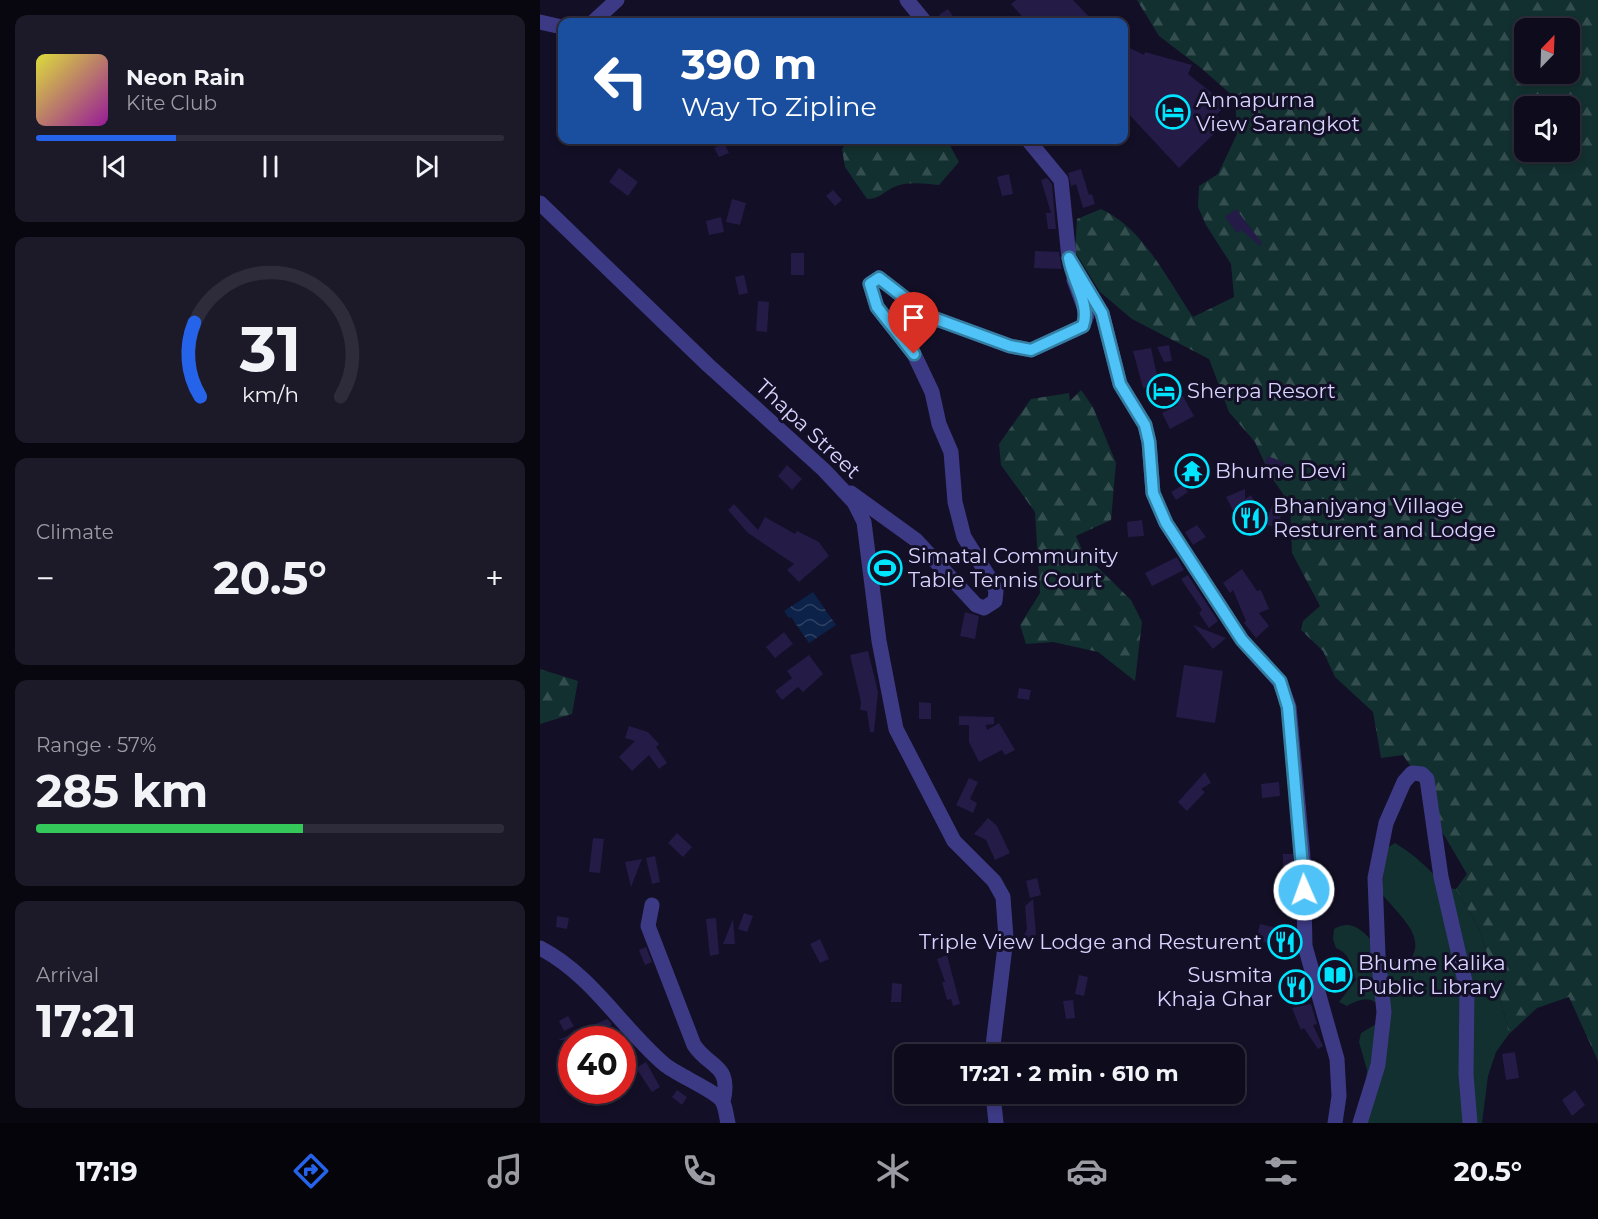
<!DOCTYPE html>
<html lang="en">
<head>
<meta charset="utf-8">
<style>
	body { margin:0; font-family:Montserrat,sans-serif; background:#1c1929; color:#f1f3f6; height:100vh; display:flex; flex-direction:column; font-size:22px; white-space:nowrap }
	* { box-sizing:border-box; margin:0 }
	p { font-size:20px; color:#9b9ba3 }
	.icon { flex:none; width:33px; height:33px; fill:none; stroke:currentColor; stroke-width:2; stroke-linecap:round; stroke-linejoin:round }
	.map { position:relative; flex:1; overflow:hidden }
	.panel { display:flex; flex-direction:column; gap:15px; padding:15px; background:#08060f; width:540px }
	.panel>* { flex:none }
	.top-card { position:absolute; left:18px; top:18px; width:570px; height:126px; border-radius:12px; box-shadow:0 3px 9px #0003,0 0 0 2px #2e2b3b; background:#1a4fa0; color:#fff; overflow:hidden }
	.needle { width:39px; rotate:23deg }
	.controls { position:absolute; left:974px; top:18px; display:grid; gap:12px }
	.controls a { display:grid; place-items:center; width:66px; height:66px; border-radius:12px; background:#0e0b1c; box-shadow:0 3px 9px #0003,0 0 0 2px #2e2b3b; font-size:30px }
	.speed { position:absolute; left:18px; top:1026px; display:flex; gap:12px; font-size:30px; font-weight:700; text-align:center }
	.speed>* { display:grid; place-content:center; width:78px; height:78px; border-radius:50%; background:#0e0b1c; box-shadow:0 3px 9px #0003,0 0 0 2px #2e2b3b; line-height:1 }
	.speed .limit { border:9px solid #d22; background:#fff; color:#111 }
	.pin { position:absolute; display:grid; place-items:center; width:51px; height:51px; color:#fff; margin:-62px -26px; border-radius:50% 50% 50% 0; rotate:-45deg; box-shadow:0 0 6px #0007 }
	.pin .icon { rotate:45deg }
	.me { position:absolute; width:66px; margin:-33px; rotate:358deg; stroke-linejoin:round; filter:drop-shadow(0 0 4px #0008) }
	.turn { display:flex; align-items:center; gap:21px; height:126px; padding:0 24px; font-size:27px }
	.turn .icon { width:78px; height:78px; stroke-width:2.5 }
	.turn b { display:block; font-size:42px; line-height:51px }
	.big { font-size:45px; font-weight:700; line-height:1.1 }
	.panel .widget { flex:1; display:flex; flex-direction:column; justify-content:center; gap:9px; min-width:0; padding:0 21px; border-radius:12px; background:#1c1929 }
	.panel .dial { align-items:center; gap:0 }
	.dial svg { height:156px; overflow:visible; fill:none; stroke:#2e2b3b; stroke-width:7; stroke-linecap:round; text-anchor:middle }
	.dial text { fill:#f1f3f6; stroke:none }
	.song { display:flex; align-items:center; gap:18px }
	.cover { width:72px; height:72px; border-radius:9px; background:linear-gradient(135deg,hsl(60 70% 55%),hsl(300 70% 35%)) }
	.played { height:6px; border-radius:3px; background:linear-gradient(90deg,#2563eb 30%,#2e2b3b 30%) }
	.keys { display:flex; justify-content:space-around; direction:ltr }
	.heat { display:flex; justify-content:space-between; align-items:center; font-size:33px; direction:ltr }
	.charge { height:9px; border-radius:4px; background:linear-gradient(90deg,#34c759 57%,#2e2b3b 0) }
	.trip { position:absolute; left:354px; top:1044px; width:351px; height:60px; border-radius:12px; background:#0e0b1c; box-shadow:0 3px 9px #0003,0 0 0 2px #2e2b3b; font-weight:700; line-height:60px; text-align:center }
	.tab-bar { display:flex; height:96px; justify-content:space-around; align-items:center; background:#06040b; color:#9b9ba3 }
	.tab-bar .icon { width:42px; height:42px }
	.tab-bar .on { color:#2563eb }
	.tab-bar b { font-size:27px; color:#f1f3f6 }
	main { display:flex; flex:1; min-height:0 }
	.map>svg:first-child { display:block }
	.grass { fill:#12302f }
	.forest { fill:url(#forest-firs); fill-rule:evenodd }
	.water { fill:url(#water-waves) }
	.building { fill:#241b47 }
	.lines { fill:none; stroke-linecap:round; stroke-linejoin:round }
	.minor { stroke:#3d3a85; stroke-width:15 }
	.route-casing { stroke:#337fa1; stroke-width:15 }
	.route { stroke:#4fc3f7; stroke-width:10 }
	.labels { text-anchor:middle; stroke-width:6; stroke-linejoin:round; paint-order:stroke }
	.poi-label { font-size:21px; fill:#d9d4ff; stroke:#130f26; text-anchor:start }
	.street-label { font-size:21px; fill:#d9d4ff; stroke:#130f26 }
</style>
</head>
<body>
<main>
<section class="panel">
<div class="widget">
<div class="song"><i class="cover"></i><div><b>Neon Rain</b><p>Kite Club</p></div></div>
<div class="played"></div>
<div class="keys"><svg class="icon" aria-label="previous" viewBox="0 0 24 24"><path d="M18 5L8 12l10 7zM5 5v14"/></svg><svg class="icon" aria-label="pause" viewBox="0 0 24 24"><path d="M8 5v14M16 5v14"/></svg><svg class="icon" aria-label="next" viewBox="0 0 24 24"><path d="M6 5l10 7-10 7zM19 5v14"/></svg></div>
</div>
<div class="widget dial"><svg viewBox="0 0 100 80">
<path d="M14 69A42 42 0 1 1 86 69"/>
<path d="M14 69A42 42 0 0 1 11 31" stroke="#2563eb"/>
<text x="50" y="56" font-size="32" font-weight="700">31</text>
<text x="50" y="72" font-size="11">km/h</text>
</svg></div>
<div class="widget"><p>Climate</p>
<div class="heat"><a>−</a><b class="big">20.5°</b><a>+</a></div>
</div>
<div class="widget"><p>Range · 57%</p><b class="big">285 km</b><div class="charge"></div></div>
<div class="widget"><p>Arrival</p><b class="big">17:21</b></div>
</section>
<div class="map">
<svg width="1058" height="1123" viewBox="0 0 1058 1123">
	<defs>
		<pattern id="forest-firs" width="22" height="20" patternUnits="userSpaceOnUse" patternTransform="scale(1.5)"><rect width="22" height="20" fill="#12302f"/><path d="M5 1l3.5 6h-7zM16 11l3.5 6h-7z" fill="#344d4e"/></pattern>
		<pattern id="water-waves" width="16" height="10" patternUnits="userSpaceOnUse" patternTransform="scale(1.5)"><rect width="16" height="10" fill="#0c2248"/><path d="M0 5q4-4 8 0t8 0" fill="none" stroke="#2f4163"/></pattern>
	</defs>
	<rect width="100%" height="100%" fill="#130f26"/>
	<path class="grass" d="M855,843C875,855 891,870 905,888L916,889L939,929L956,980L969,1034L956,1052L948,1076L942,1123H822L827,1070L819,1042L821,1033L838,1023L841,1006C829,996 820,999 807,1006L799,1002L816,980C812,966 810,954 796,948L793,939L794,929C819,914 832,945 848,960L868,962C891,937 854,912 841,892L847,848Z"/>
	<path class="forest" d="M597,0H1058V1061L1029,997L997,1008L969,1034L956,980L939,929L916,889L927,874L904,835L885,814L881,782L863,755L841,758L833,712L795,677L783,651L761,630L763,621L780,606L752,553L750,504L730,475L715,442L689,412L669,359L592,319L560,292L535,252L537,219L561,209C604,229 627,279 653,317L694,297L691,264L666,225L658,207L659,186L678,174L697,134L695,98L661,68L619,36ZM984,28H1029V74H984ZM984,106H1029V152H984Z
		M309,140H407L419,162L399,185C385,184 367,181 354,187C343,192 340,199 327,199L305,167L302,149Z
		M541,390L553,407L576,463L571,520L536,536L544,554L591,600L602,622L595,681L558,652L513,642L486,644L480,625L500,593L495,512L461,465L459,444L491,399L529,393L530,401Z
		M0,669L38,681L32,714L0,724Z"/>
	<path class="water" d="M273,592L296,625L269,643L251,617L249,618L244,611Z"/>
	<path class="building" d="M476,0H533L554,22H487L471,4Z
		M408,9L417,22H404L399,15Z
		M584,45L604,55L605,52L652,65L648,74L687,105L676,115L685,123L639,168L584,109Z
		M184,143L189,153L179,157L174,148Z
		M79,168L98,182L88,196L69,182Z
		M541,169L549,195L552,194L555,204L543,208L536,184L531,186L528,173Z
		M469,174L473,194L462,196L457,177Z
		M507,178L512,184L516,229H508L506,213H511L501,180Z
		M293,190L302,200L295,206L286,196Z
		M192,199L206,203L200,225L186,222Z
		M696,209L722,243L720,246L701,230L697,233L685,217Z
		M181,217L184,232L169,235L166,221Z
		M495,251L519,252L522,269L494,268Z
		M251,253H264V275H251Z
		M204,275L208,293L199,295L195,277Z
		M218,301L229,302L227,332L216,331Z
		M629,345L632,361L624,362L617,347Z
		M611,348L619,385L603,388L593,351Z
		M643,396L654,416L630,429L622,413L638,405L635,400Z
		M727,456L744,462L740,475L723,469Z
		M247,465L262,479L252,490L238,476Z
		M643,485L648,492L636,500L631,492Z
		M705,489V499L711,495L726,522L733,503L744,507L737,528L721,523L720,534L710,533L712,509L697,518L686,497Z
		M194,504L218,530L225,517L255,534L257,531L279,542L289,556L259,582L247,570L254,564L208,533L188,510Z
		M602,520L604,536L588,537L587,522Z
		M657,525L666,537L653,545L645,532Z
		M637,557L644,570L612,586L605,573Z
		M702,569L717,591L721,590L729,609L719,613L729,626L716,638L704,623L706,621L693,590L690,593L683,583Z
		M648,575L678,621L669,628L659,613L662,610L641,579Z
		M425,612L439,616L435,639L420,636Z
		M653,625L686,638L673,649Z
		M244,632L253,644L235,658L226,647Z
		M328,651L338,692L334,732H330L327,711L320,710L321,702L310,655Z
		M269,655L283,674L263,692L258,687L242,700L235,691L252,678L247,671Z
		M644,665L683,671L675,723L636,717Z
		M479,688L491,690L489,700L477,698Z
		M379,702L391,703V719H379Z
		M419,716L454,717V724L446,725L447,730L459,723L475,750L465,755L462,750L439,762L429,742V725H419Z
		M89,726L108,732L119,744L116,747L127,763L119,769L109,755L92,771L79,757L95,741L85,738Z
		M665,772L671,783L661,789L665,792L647,811L638,802Z
		M429,778L438,782L430,799L437,803L433,813L416,805Z
		M739,782L740,796L722,798L721,784Z
		M448,818L457,826L470,853L455,860L446,840L434,834Z
		M137,833L152,847L143,857L128,843Z
		M53,838L64,839L60,873L49,872Z
		M743,854H753L754,870H743Z
		M115,856L120,882L112,884L106,858Z
		M102,859L91,887L85,862Z
		M497,878L501,895L490,898L486,881Z
		M493,899L496,934L491,949L480,944L487,929L485,906Z
		M204,913L213,916L207,932L198,929Z
		M17,916L29,918L27,929L16,927Z
		M176,918L179,954L170,956L166,919Z
		M193,919L195,944H183Z
		M720,924L741,929L737,945L716,940Z
		M280,939L289,959L280,963L270,944Z
		M106,947L112,962L105,965L99,950Z
		M407,955L420,1004L413,1006L411,999L407,1000L402,982H405L397,959Z
		M803,962L809,977L792,987L787,976L792,974L789,968Z
		M539,975L548,977L544,996L535,994Z
		M761,977L766,987L747,997L741,987Z
		M352,983L362,984L361,1002H351Z
		M533,1000L535,1018L526,1019L523,1001Z
		M771,1004L777,1024L773,1025L783,1046L778,1049L764,1028L761,1030L752,1008Z
		M28,1016L34,1026L24,1031L19,1021Z
		M67,1019L72,1024L68,1028L72,1040H18Z
		M975,1052L979,1078L966,1080L962,1054Z
		M106,1062L120,1087L112,1092L96,1068Z
		M137,1090L147,1097L142,1105L132,1097Z
		M1035,1090L1045,1105L1032,1116L1022,1100Z"/>
	<g class="lines">
		<path class="minor" d="M367,0L385,22
			M0,22L22,27
			M53,22L77,0
			M488,140L521,180L529,258L562,313L580,384L605,425L609,442L613,493L626,523L702,640L740,682L749,707L763,857L765,946L797,1059L799,1096L795,1123
			M0,203L168,365L284,470L314,502L324,522L339,641L356,729L414,841L454,881L463,897L466,938L452,1054
			M311,493L376,540L436,605L444,608L455,601L456,591L452,582L424,537L415,502L411,452L399,424L392,392L374,354L337,307L330,284L339,278L388,316L470,346L491,350L543,326L547,315L534,280
			M112,905L108,926L154,1045C170,1069 192,1064 183,1102
			M0,948C52,975 81,1027 124,1064C137,1075 176,1091 182,1101C186,1107 186,1116 188,1123
			M453,1094L456,1123
			M820,1123L838,1065L844,1012L838,955L835,878L846,823L864,782L872,773L882,774L887,779L901,877L927,990L926,1074L930,1123"/>
	</g>
	<g class="lines">
		<defs>
			<path id="route" d="M374,354L337,307L330,284L339,278L388,316L470,346L491,350L543,326C551,305 532,280 529,258L562,313L580,384L605,425L609,442L613,493L626,523L702,640L740,681L748,707L764,890"/>
		</defs>
		<use href="#route" class="route-casing"/>
		<use href="#route" class="route"/>
	</g>
	<defs>
		<symbol id="hotel-ring" viewBox="-11 -11 22 22"><circle r="9.5" fill="#130f26" stroke="#00e5ff" stroke-width="1.5"/><path d="M-6-4.5h1.5V1H6V5H4.5V3h-9V5H-6ZM-4 0a1.8 1.8 0 1 1 3.6 0ZM.5 0V-2.5h3Q6-2.5 6 0Z" fill="#00e5ff"/></symbol>
		<symbol id="temple-ring" viewBox="-11 -11 22 22"><circle r="9.5" fill="#130f26" stroke="#00e5ff" stroke-width="1.5"/><path d="M0-6L5-2H3V0L6.5 2.5H4V6H1.5V3h-3V6H-4V2.5H-6.5L-3 0V-2H-5Z" fill="#00e5ff"/></symbol>
		<symbol id="restaurant-ring" viewBox="-11 -11 22 22"><circle r="9.5" fill="#130f26" stroke="#00e5ff" stroke-width="1.5"/><path d="M-5-6h1v4h1v-4h1v4h1v-4h1v5L-1.5 .5V6h-2V.5L-5-1ZM5-6V6H3V1.5H1.5Q1.5-4 5-6Z" fill="#00e5ff"/></symbol>
		<symbol id="stadium-ring" viewBox="-11 -11 22 22"><circle r="9.5" fill="#130f26" stroke="#00e5ff" stroke-width="1.5"/><path d="M0-5a6.5 5 0 1 0 0 10a6.5 5 0 1 0 0-10ZM-3.5-1.8h7v3.6h-7Z" fill="#00e5ff"/></symbol>
		<symbol id="library-ring" viewBox="-11 -11 22 22"><circle r="9.5" fill="#130f26" stroke="#00e5ff" stroke-width="1.5"/><path d="M-6-4Q-3-5.5-.7-3.5V5Q-3 3-6 4ZM6-4Q3-5.5 .7-3.5V5Q3 3 6 4Z" fill="#00e5ff"/></symbol>
	</defs>
	<g fill-rule="evenodd">
		<use href="#hotel-ring" x="614" y="93" width="38" height="38"/>
		<use href="#hotel-ring" x="605" y="372" width="38" height="38"/>
		<use href="#temple-ring" x="633" y="452" width="38" height="38"/>
		<use href="#restaurant-ring" x="691" y="499" width="38" height="38"/>
		<use href="#stadium-ring" x="326" y="549" width="38" height="38"/>
		<use href="#restaurant-ring" x="726" y="923" width="38" height="38"/>
		<use href="#library-ring" x="776" y="956" width="38" height="38"/>
		<use href="#restaurant-ring" x="737" y="968" width="38" height="38"/>
	</g>
	<g class="labels">
		<g class="poi-label">
			<text x="656" y="107">Annapurna<tspan x="656" dy="24">View Sarangkot</tspan></text>
			<text x="647" y="398">Sherpa Resort</text>
			<text x="675" y="478">Bhume Devi</text>
			<text x="733" y="513">Bhanjyang Village<tspan x="733" dy="24">Resturent and Lodge</tspan></text>
			<text x="368" y="563">Simatal Community<tspan x="368" dy="24">Table Tennis Court</tspan></text>
			<text x="722" y="949" text-anchor="end">Triple View Lodge and Resturent</text>
			<text x="818" y="970">Bhume Kalika<tspan x="818" dy="24">Public Library</tspan></text>
			<text x="733" y="982" text-anchor="end">Susmita<tspan x="733" dy="24">Khaja Ghar</tspan></text>
		</g>
		<g class="street-label">
			<text transform="translate(268 429) rotate(43)" y="7">Thapa Street</text>
		</g>
	</g>
</svg>
<div class="controls">
<a><svg class="needle" viewBox="-14 -14 28 28"><path d="M0-13l5 13h-10z" fill="#e53935"/><path d="M0 13l5-13h-10z" fill="#9b9ba3"/></svg></a>
<a><svg class="icon" aria-label="sound" viewBox="0 0 24 24"><path d="M4 9h4l5-4v14l-5-4H4zM17 9q2 3 0 6"/></svg></a>
</div>
<div class="speed"><div class="limit">40</div></div>
<div class="pin" style="left:374px;top:354px;background:#d93025"><svg class="icon" aria-label="arrive" viewBox="0 0 24 24"><path d="M6 21V4h12l-3 4 3 4H6"/></svg></div>
<svg class="me" style="left:764px;top:890px" viewBox="-20 -20 40 40"><circle r="17" fill="#4fc3f7" stroke="#fff" stroke-width="3"/><path d="M0-11L8 9 0 5-8 9z" fill="#fff"/></svg>
<div class="trip">17:21 · 2 min · 610 m</div>
<div class="top-card">
<div class="turn"><svg class="icon" aria-label="left" viewBox="0 0 24 24"><path d="M17 20v-9H6M10 6l-5 5 5 5"/></svg><div><b>390 m</b>Way To Zipline</div></div>
</div>
</div>
</main>
<nav class="tab-bar">
<b>17:19</b>
<svg class="icon on" aria-label="directions" viewBox="0 0 24 24"><path d="M12 3l9 9-9 9-9-9zM9 14v-3h6M13 9l2 2-2 2"/></svg>
<svg class="icon" aria-label="music" viewBox="0 0 24 24"><path d="M9 18V5l10-2v13"/><circle cx="6" cy="18" r="3"/><circle cx="16" cy="16" r="3"/></svg>
<svg class="icon" aria-label="phone" viewBox="0 0 24 24"><path d="M5 4h4l2 5-3 2q2 4 5 5l2-3 5 2v4C11 20 4 13 5 4z"/></svg>
<svg class="icon" aria-label="climate" viewBox="0 0 24 24"><path d="M12 3v18M4 7l16 10M4 17L20 7"/></svg>
<svg class="icon" aria-label="car" viewBox="0 0 24 24"><path d="M5 17H2v-5l4-1 3-4h7l3 4 3 1v5h-3M9 17h6M6 11h13"/><circle cx="7" cy="17" r="2"/><circle cx="17" cy="17" r="2"/></svg>
<svg class="icon" aria-label="filters" viewBox="0 0 24 24"><path d="M4 7h16M4 17h16"/><circle cx="9" cy="7" r="2"/><circle cx="15" cy="17" r="2"/></svg>
<b>20.5°</b>
</nav>
</body>
</html>
